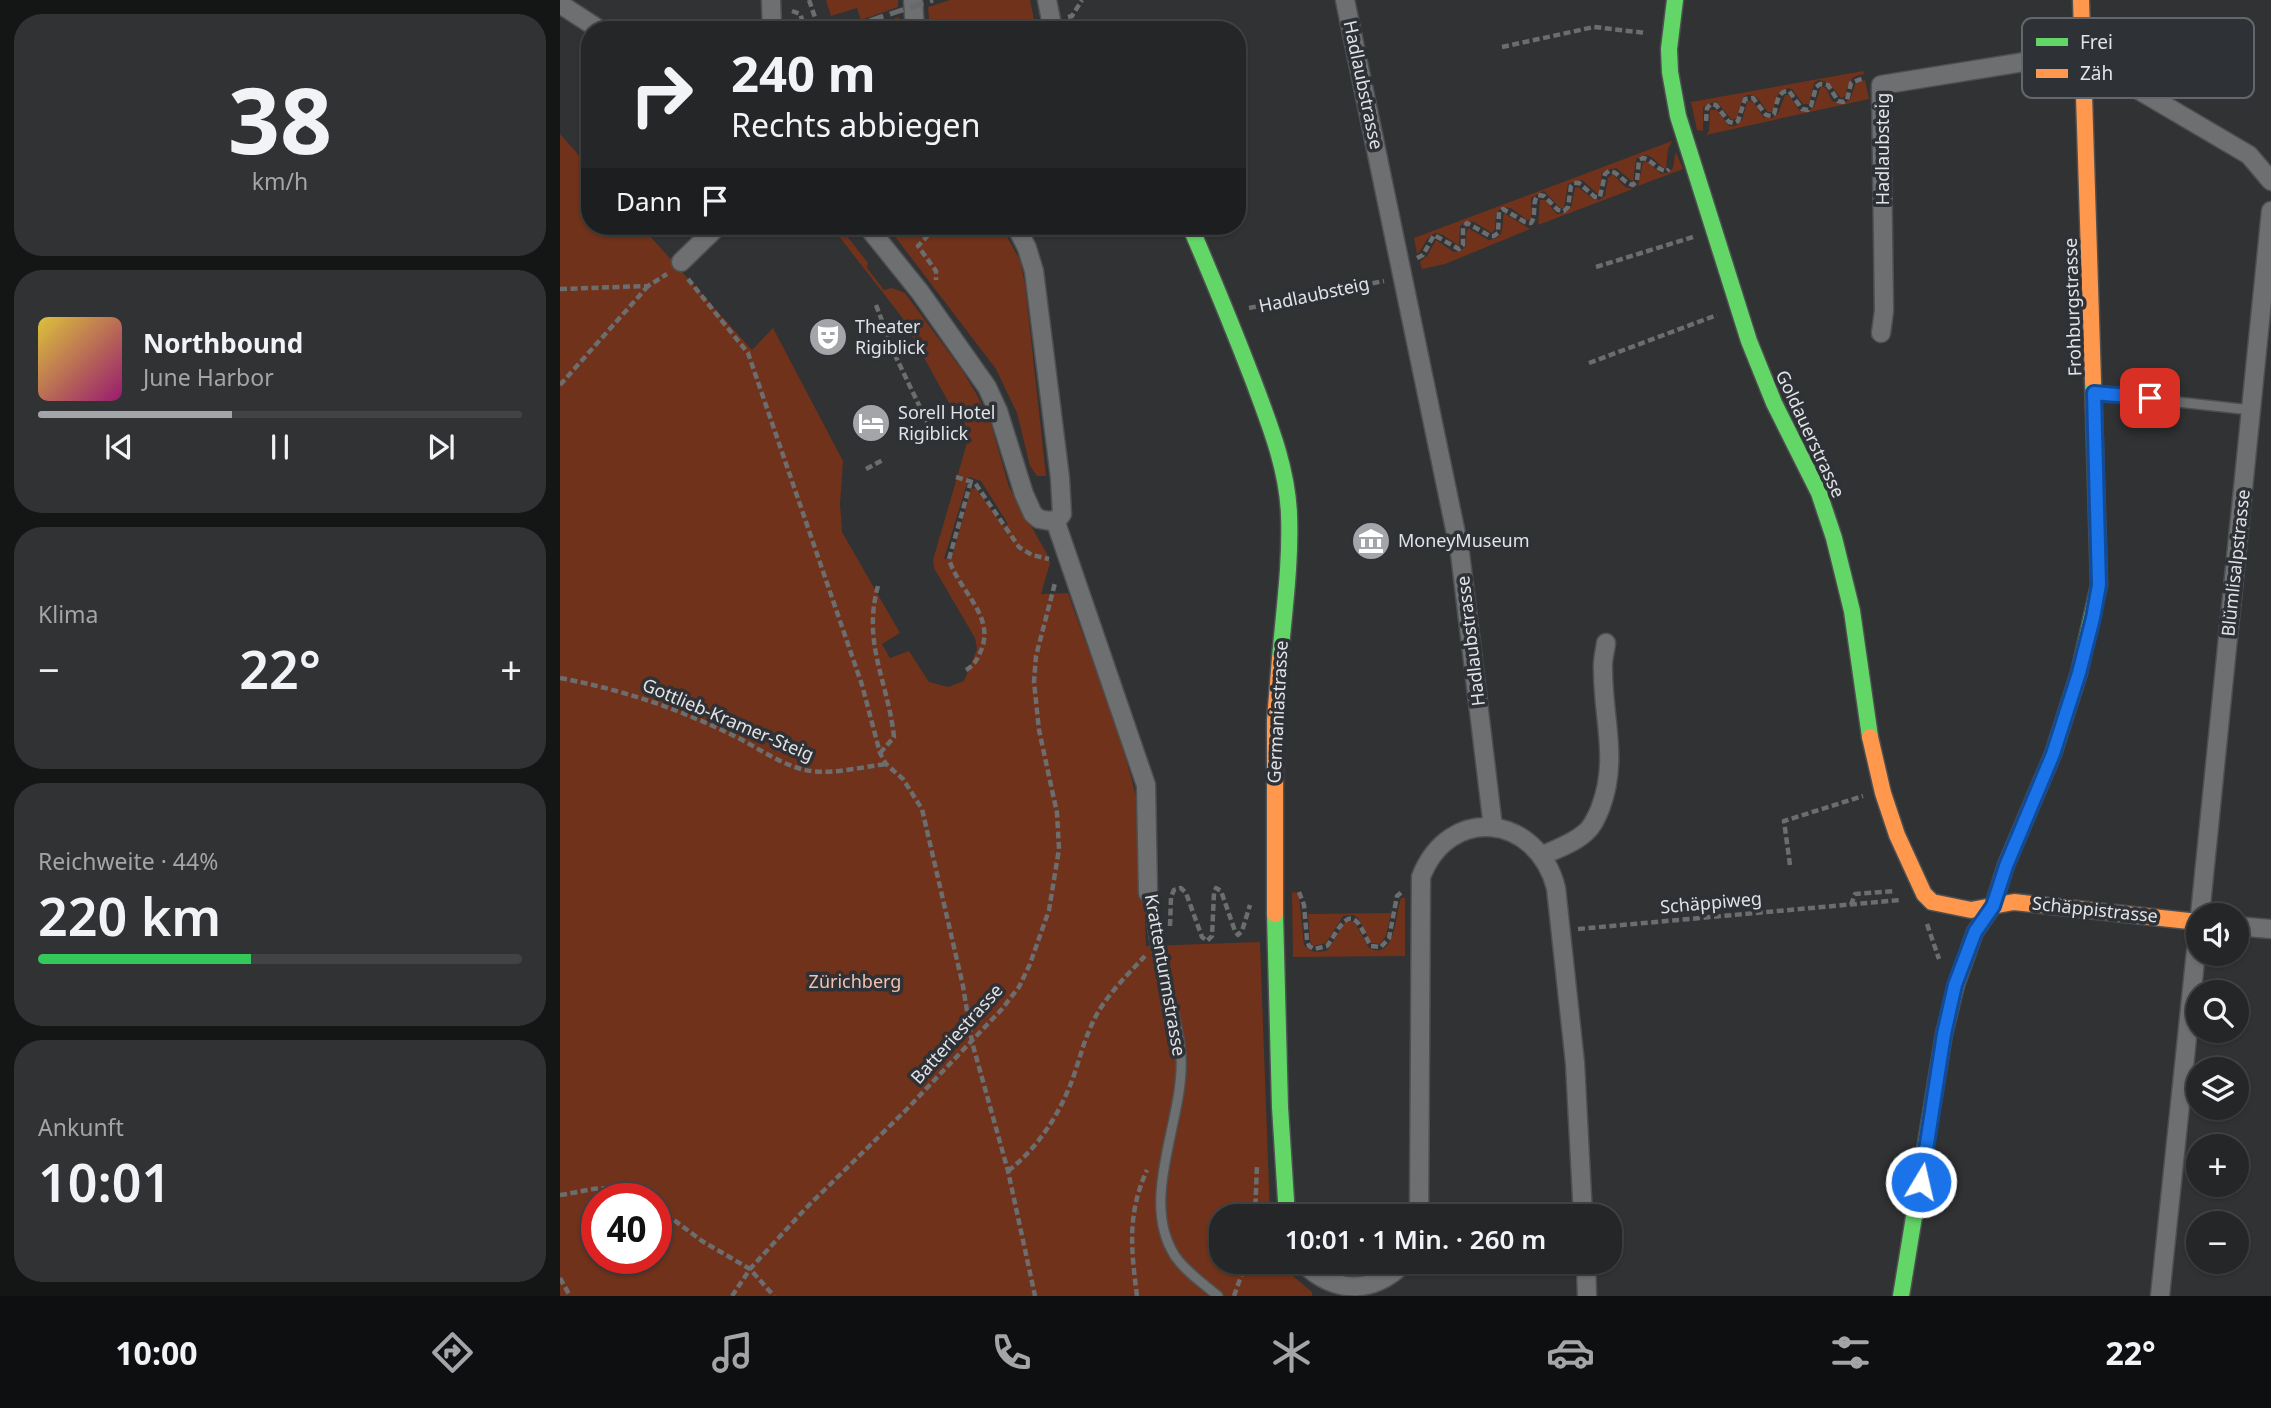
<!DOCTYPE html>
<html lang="de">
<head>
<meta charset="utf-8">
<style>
	body { margin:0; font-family:"Noto Sans",sans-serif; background:#303233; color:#f1f3f6; height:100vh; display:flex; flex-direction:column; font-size:26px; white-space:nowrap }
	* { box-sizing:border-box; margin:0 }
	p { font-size:23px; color:#a3a5a7 }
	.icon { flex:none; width:38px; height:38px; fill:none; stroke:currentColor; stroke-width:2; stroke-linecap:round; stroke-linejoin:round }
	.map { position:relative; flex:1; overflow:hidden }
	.details { display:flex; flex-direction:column; gap:14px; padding:14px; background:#141515; width:560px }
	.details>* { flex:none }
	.hud { position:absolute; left:21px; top:21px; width:665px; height:214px; border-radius:28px; box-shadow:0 2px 5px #0004,0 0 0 2px #414344; background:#242627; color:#f1f3f6; overflow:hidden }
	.tools { position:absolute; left:1626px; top:903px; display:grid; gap:14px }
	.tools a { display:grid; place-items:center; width:63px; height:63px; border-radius:50%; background:#242627; box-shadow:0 2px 5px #0004,0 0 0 2px #414344; font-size:35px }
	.speed { position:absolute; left:21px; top:1183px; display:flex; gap:14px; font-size:35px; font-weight:700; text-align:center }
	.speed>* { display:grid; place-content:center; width:91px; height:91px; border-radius:50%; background:#242627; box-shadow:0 2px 5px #0004,0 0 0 2px #414344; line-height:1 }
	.speed .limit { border:10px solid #d22; background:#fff; color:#111 }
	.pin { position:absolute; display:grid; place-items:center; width:60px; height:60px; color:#fff; margin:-30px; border-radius:14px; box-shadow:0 4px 10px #0006 }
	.me { position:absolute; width:77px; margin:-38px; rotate:9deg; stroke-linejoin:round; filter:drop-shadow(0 0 5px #0008) }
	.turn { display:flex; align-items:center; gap:24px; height:147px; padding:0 35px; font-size:32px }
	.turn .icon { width:91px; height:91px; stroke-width:2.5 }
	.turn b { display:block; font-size:49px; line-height:60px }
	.then { display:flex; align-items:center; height:66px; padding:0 35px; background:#0003; gap:14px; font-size:26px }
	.big { font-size:52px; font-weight:600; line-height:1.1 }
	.details .card { flex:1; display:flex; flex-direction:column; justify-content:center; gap:10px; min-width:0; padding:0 24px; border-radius:28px; background:#303233 }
	.details .dial { align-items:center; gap:0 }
	.dial b { font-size:91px; line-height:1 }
	.song { display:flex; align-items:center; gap:21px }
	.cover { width:84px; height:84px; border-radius:10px; background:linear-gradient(135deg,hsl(50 70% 55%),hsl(320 70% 35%)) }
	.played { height:7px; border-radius:4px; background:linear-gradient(90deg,#a3a5a8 40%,#414344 40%) }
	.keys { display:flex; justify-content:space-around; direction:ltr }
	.heat { display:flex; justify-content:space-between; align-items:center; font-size:38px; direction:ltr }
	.charge { height:10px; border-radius:5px; background:linear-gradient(90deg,#34c759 44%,#414344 0) }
	.trip { position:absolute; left:649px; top:1204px; width:413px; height:70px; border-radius:28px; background:#242627; box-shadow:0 2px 5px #0004,0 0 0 2px #414344; font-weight:600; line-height:70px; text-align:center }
	.dock { display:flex; height:112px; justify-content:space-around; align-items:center; background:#0e0f10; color:#a3a5a7 }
	.dock .icon { width:49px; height:49px }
	.dock .active { color:#a3a5a8 }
	.dock b { font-size:32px; color:#f1f3f6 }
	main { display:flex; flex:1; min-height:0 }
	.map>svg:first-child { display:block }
	.green { fill:#70321a; fill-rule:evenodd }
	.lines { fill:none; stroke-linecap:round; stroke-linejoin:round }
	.lane-casing { stroke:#4d4f51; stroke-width:12 }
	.street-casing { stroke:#4d4f51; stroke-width:21 }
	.fast-casing { stroke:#4d4f51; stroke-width:19 }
	.slow-casing { stroke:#4d4f51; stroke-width:19 }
	.path { stroke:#6c6d6f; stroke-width:4.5; stroke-dasharray:7 3.5; stroke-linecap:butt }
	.lane { stroke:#6e6f71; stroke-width:9 }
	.street { stroke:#6e6f71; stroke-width:18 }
	.fast { stroke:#63d668; stroke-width:16 }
	.slow { stroke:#ff974d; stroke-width:16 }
	.rail { stroke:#68696b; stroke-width:5; stroke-dasharray:14 7; stroke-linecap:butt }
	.route-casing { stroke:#114b97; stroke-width:18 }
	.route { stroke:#1a73e8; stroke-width:12 }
	.labels { text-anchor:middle; stroke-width:7; stroke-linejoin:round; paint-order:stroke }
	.street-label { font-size:18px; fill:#e1e3e6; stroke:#2e3136 }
	.poi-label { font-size:18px; fill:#e1e3e6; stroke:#2e3136; text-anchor:start }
	.park-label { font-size:18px; fill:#f2c2b1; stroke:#2e3136 }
	.key { fill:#2e3136; stroke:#64666b; stroke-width:2 }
	.key-label { font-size:19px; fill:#e1e3e6 }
</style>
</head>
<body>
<main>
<section class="details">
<div class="card dial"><b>38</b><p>km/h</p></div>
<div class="card">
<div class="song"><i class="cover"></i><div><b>Northbound</b><p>June Harbor</p></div></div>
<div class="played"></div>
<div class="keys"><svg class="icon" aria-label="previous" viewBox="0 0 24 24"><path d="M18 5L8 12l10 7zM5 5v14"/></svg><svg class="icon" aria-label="pause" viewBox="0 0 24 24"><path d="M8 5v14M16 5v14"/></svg><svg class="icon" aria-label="next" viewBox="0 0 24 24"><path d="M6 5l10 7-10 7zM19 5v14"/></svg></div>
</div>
<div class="card"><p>Klima</p>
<div class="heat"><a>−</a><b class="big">22°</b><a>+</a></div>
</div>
<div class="card"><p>Reichweite · 44%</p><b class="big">220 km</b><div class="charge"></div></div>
<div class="card"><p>Ankunft</p><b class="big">10:01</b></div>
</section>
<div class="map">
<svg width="1711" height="1296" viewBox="0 0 1711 1296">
	<rect width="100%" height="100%" fill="#303234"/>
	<path class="green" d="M266,0H338V7L301,20L297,8L271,16Z
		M390,0H470L476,30H370L368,7Z
		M339,17V30H301Z
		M1303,71L1304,74C1290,76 1287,83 1286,96L1281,98L1269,83L1259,80L1254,83L1249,104H1243L1232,89C1216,86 1217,100 1212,112H1208C1200,104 1197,89 1183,97L1177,118L1172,120L1156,101L1143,107V131L1137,130L1131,102Z
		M1305,80L1309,99L1146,135L1149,131L1150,110H1157L1169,126C1185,127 1183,112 1188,100L1194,103L1204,118H1212L1218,114L1225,95H1229L1239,110L1248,111L1254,107L1261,86L1266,88L1272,101L1281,104L1290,100L1295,84Z
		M0,134L30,168V226H81L192,350L213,328L283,461L280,504L282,532L340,633L322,644L330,658L349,651L369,682L388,687L404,681L417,649L415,638L374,568L373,560L409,436C405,423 401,411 389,403L341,316L271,226H279L308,263L307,268L324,290L332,288L345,293L402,370L417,395L431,424L449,487L487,554L490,563L481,594L508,593C531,660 560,727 576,797C586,842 584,899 586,946L700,942L710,1216H662V1262H722L728,1272L752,1292V1296H0ZM409,477L421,481L448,524L443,526L418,491L415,488L411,489L392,557L384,559ZM37,1199H96V1258H37Z
		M1112,141L1108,149L1106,169C1095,164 1091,148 1076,159L1073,182L1056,168L1042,172L1039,195L1022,180L1008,184L1004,208H1000L984,191L971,198V219L967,220L951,208L942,207L936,213L935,229L932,233L914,222L907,221L900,226L899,246L883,235L876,233C864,237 865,248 857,254L854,238Z
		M1116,152L1123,169L1078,186L1083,162H1088L1101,174C1117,172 1112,165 1116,152Z
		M1053,174L1065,187L1073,189L978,225L980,200H985L997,214L1004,213L1011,207L1015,188L1018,187L1033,199L1039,200L1045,196L1048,178Z
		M944,213L970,229L885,264L862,269L860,262L867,256L876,240L894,252C914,248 902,241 908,228L929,240C946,238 941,227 944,213Z
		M327,226H337L346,237L356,230L357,226H441L460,260L465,284L486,476H477L470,466L457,413L436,369Z
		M732,892L737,893L739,896L744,945C751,953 759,953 768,950L785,922L794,921L809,948C836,962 835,913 841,898H845V956L733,957Z
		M831,913L826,936L820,944L811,943L798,918L793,915L783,916L766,943L753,946L750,941L748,914Z"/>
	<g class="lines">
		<defs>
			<path id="lane" d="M1536,393L1691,410
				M588,893C591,910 592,929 596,946C603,983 618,1017 621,1056C625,1119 578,1199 615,1256C626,1272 644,1284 658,1296"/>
			<path id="street" d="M211,0L212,30
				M353,0L355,30
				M487,0L493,30
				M785,0L900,553L933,827
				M0,4L40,30
				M307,226L360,292L427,387L438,411L464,494L473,514L479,519L490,521L498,519L502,514L500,478L474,271L467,248L456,226
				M121,262L158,226
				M1321,333L1324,311L1321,85L1502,56L1524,58L1689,155L1711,181
				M495,520L586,785L588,893
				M983,855C997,849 1014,843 1026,832C1033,826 1036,818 1040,809C1059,760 1043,720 1043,670C1042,661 1045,652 1046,643
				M1640,915L1711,211
				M1676,926L1711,929
				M859,1216L861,877C889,804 977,814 996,888L1015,1063L1023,1216
				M742,1262C774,1294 813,1295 845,1262
				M1026,1262L1027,1296
				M1600,1296L1638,932"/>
			<path id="fast" d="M1115,0L1109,49L1110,72L1118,116L1189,341L1214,403L1259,493L1274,538L1292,611L1310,737
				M630,226C652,277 673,328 693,380C709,423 727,467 729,514C731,562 724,611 720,658
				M715,914L720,1107L727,1216
				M1341,1296L1384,1034L1396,985L1415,932L1433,906L1446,865L1493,754L1519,673L1539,585L1533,381"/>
			<path id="slow" d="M1521,0L1533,381
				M1310,737L1323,793L1337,835L1364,894L1372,902L1411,910L1454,902L1638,922
				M715,914V720L720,658"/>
		</defs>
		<use href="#lane" class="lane-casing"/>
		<use href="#street" class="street-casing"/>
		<use href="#fast" class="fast-casing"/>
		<use href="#slow" class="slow-casing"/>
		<path class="path" d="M249,0L258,26L269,22
			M232,11L240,14L246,30L258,26
			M508,17L512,16L522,0
			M942,47L1034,27L1086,33
			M1146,121L1147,108L1151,104L1156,105L1169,122L1174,123L1178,121L1185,99L1193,98L1206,115L1211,116L1214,114C1217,105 1217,90 1229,91L1242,109L1248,110L1251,106L1256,87L1260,84L1268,85L1278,101L1283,102L1287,100L1291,83L1304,78
			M341,226H346
			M374,226L372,231L358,246L376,271V280
			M857,258L863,255L874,235L899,249L903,245V228L907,223L930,236H934L938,233L939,212L943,209L965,222L971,223C977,215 971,203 978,195L984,196L998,210L1004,211L1008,207L1011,186L1014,183H1019L1035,197H1040L1045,174L1049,171C1059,172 1063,183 1073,185L1077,181L1079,160L1083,158C1093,160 1097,171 1107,171L1109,169
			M1036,267L1133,237
			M128,279L188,353L302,685L320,753L326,764L343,779L362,809L403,986L412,1042L448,1171L475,1296
			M0,289L88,286L107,274
			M316,305L335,355L367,422
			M689,308L824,281
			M1029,363L1157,315
			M0,385L88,286
			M373,434L382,428
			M306,469L323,460
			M396,477L415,483L459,547L472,555L489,559
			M318,586C302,644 328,681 334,737L321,752
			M406,670C415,665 418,658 422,648C434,614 398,590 389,559L411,481
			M0,678C59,689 114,707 168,733C195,745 222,767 251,771C275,774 302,767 326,764
			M1230,865L1224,821L1303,796
			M739,892L744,905L747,940L749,946L754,949L767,946C775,937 787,904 800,926C804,932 807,940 811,946L821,947L829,938L837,896L843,891
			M1291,905L1295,894L1335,891
			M1367,924L1379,959
			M610,926L611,897L614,890L621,888L626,893L642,937L647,941L652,936L654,893L656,888L661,891L675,931L678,935L682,931L690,905
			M1018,929L1340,900
			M448,1171C479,1147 501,1112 514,1075C521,1054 526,1034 537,1014C549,993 568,974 585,956
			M0,1195C30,1191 49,1180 76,1199
			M96,1210L110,1217L142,1241L190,1269L214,1296
			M695,1216L697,1165
			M0,1278L10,1296
			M172,1296L190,1269L246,1208L346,1110L442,1009L459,987L470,964L489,910L499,849L497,813L479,730L474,682L476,656L495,583
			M577,1296C571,1249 567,1214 587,1170
			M674,1296L686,1262"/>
		<use href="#lane" class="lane"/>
		<use href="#street" class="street"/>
		<use href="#fast" class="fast"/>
		<use href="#slow" class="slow"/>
		<path class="rail" d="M290,27L373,0"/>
	</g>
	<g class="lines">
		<defs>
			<path id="route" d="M1361,1182L1384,1034L1395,985L1415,932L1433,906L1446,866L1493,754L1519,673L1533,618L1539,585L1534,393L1590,398"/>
		</defs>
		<use href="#route" class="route-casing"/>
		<use href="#route" class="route"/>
	</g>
	<defs>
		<symbol id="theatre-disc" viewBox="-11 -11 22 22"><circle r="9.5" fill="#a3a5a8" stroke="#2e3136"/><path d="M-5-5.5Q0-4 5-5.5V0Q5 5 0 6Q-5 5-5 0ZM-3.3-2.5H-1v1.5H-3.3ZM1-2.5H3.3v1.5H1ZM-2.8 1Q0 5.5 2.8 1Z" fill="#fff"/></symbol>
		<symbol id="hotel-disc" viewBox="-11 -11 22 22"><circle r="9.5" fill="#a3a5a8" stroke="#2e3136"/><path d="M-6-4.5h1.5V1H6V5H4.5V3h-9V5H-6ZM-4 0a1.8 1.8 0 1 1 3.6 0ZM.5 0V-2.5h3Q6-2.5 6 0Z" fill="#fff"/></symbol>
		<symbol id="museum-disc" viewBox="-11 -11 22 22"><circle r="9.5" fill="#a3a5a8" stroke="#2e3136"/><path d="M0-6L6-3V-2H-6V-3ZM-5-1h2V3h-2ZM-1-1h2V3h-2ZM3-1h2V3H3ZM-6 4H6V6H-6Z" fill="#fff"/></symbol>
	</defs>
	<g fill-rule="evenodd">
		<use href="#theatre-disc" x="246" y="315" width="44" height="44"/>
		<use href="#hotel-disc" x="289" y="401" width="44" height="44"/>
		<use href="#museum-disc" x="789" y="519" width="44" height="44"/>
	</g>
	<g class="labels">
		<g class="street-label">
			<text transform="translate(803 85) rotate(78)" y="6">Hadlaubstrasse</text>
			<text transform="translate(1323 149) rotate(-90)" y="6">Hadlaubsteig</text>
			<text transform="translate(754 295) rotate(-12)" y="6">Hadlaubsteig</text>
			<text transform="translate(1513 307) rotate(-92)" y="6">Frohburgstrasse</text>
			<text transform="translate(1250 434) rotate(65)" y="6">Goldauerstrasse</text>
			<text transform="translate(1676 563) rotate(-84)" y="6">Blümlisalpstrasse</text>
			<text transform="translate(911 641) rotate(-97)" y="6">Hadlaubstrasse</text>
			<text transform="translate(718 712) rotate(-87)" y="6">Germaniastrasse</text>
			<text transform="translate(168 720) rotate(23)" y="6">Gottlieb-Kramer-Steig</text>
			<text transform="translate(1151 903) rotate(-5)" y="6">Schäppiweg</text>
			<text transform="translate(1535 910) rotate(6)" y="6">Schäppistrasse</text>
			<text transform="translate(605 975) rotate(80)" y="6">Krattenturmstrasse</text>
			<text transform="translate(397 1034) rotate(-48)" y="6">Batteriestrasse</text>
		</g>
		<g class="poi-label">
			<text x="295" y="333">Theater<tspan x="295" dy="21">Rigiblick</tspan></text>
			<text x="338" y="419">Sorell Hotel<tspan x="338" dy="21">Rigiblick</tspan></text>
			<text x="838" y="547">MoneyMuseum</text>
		</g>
		<g class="park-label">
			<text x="295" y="988">Zürichberg</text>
		</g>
	</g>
	<rect x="1462" y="18" width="232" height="80" rx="10" class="key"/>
	<rect x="1476" y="38" width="32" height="8" fill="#63d668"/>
	<rect x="1476" y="69" width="32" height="9" fill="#ff974d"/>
	<g class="key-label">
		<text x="1520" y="49">Frei</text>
		<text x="1520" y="80">Zäh</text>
	</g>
</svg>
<div class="tools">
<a><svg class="icon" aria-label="sound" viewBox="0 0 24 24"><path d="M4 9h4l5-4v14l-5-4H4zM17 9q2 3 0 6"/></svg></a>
<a><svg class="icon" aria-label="search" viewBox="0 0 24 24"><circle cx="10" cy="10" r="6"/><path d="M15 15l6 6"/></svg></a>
<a><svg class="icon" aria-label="layers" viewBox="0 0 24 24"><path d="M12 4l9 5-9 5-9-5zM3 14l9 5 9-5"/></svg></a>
<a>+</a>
<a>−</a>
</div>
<div class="speed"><div class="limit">40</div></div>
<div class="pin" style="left:1590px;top:398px;background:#d93025"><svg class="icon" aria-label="arrive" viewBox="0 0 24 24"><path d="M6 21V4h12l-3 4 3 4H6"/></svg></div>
<svg class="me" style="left:1361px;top:1182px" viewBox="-20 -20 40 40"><circle r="17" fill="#1a73e8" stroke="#fff" stroke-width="3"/><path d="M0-11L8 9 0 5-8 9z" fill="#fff"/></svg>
<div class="trip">10:01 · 1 Min. · 260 m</div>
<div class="hud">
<div class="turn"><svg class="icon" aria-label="right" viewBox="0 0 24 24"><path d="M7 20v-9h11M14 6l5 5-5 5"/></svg><div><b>240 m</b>Rechts abbiegen</div></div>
<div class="then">Dann<svg class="icon" aria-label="arrive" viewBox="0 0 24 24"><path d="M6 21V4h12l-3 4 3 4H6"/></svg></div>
</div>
</div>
</main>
<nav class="dock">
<b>10:00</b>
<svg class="icon active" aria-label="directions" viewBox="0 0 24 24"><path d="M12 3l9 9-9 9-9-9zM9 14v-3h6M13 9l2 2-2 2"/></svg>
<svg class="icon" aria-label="music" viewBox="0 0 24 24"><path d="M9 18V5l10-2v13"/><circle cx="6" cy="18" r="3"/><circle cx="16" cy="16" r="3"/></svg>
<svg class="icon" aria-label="phone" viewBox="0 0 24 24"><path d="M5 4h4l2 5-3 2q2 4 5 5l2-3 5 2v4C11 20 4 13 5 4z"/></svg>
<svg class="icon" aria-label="climate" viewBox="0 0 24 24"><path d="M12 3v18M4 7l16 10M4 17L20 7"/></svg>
<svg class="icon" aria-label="car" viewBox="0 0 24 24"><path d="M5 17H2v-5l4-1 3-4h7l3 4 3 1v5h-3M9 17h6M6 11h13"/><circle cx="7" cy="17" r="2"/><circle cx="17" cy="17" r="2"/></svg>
<svg class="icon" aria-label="filters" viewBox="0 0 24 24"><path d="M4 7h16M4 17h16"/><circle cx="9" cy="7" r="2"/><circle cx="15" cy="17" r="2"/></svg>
<b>22°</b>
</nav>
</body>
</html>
